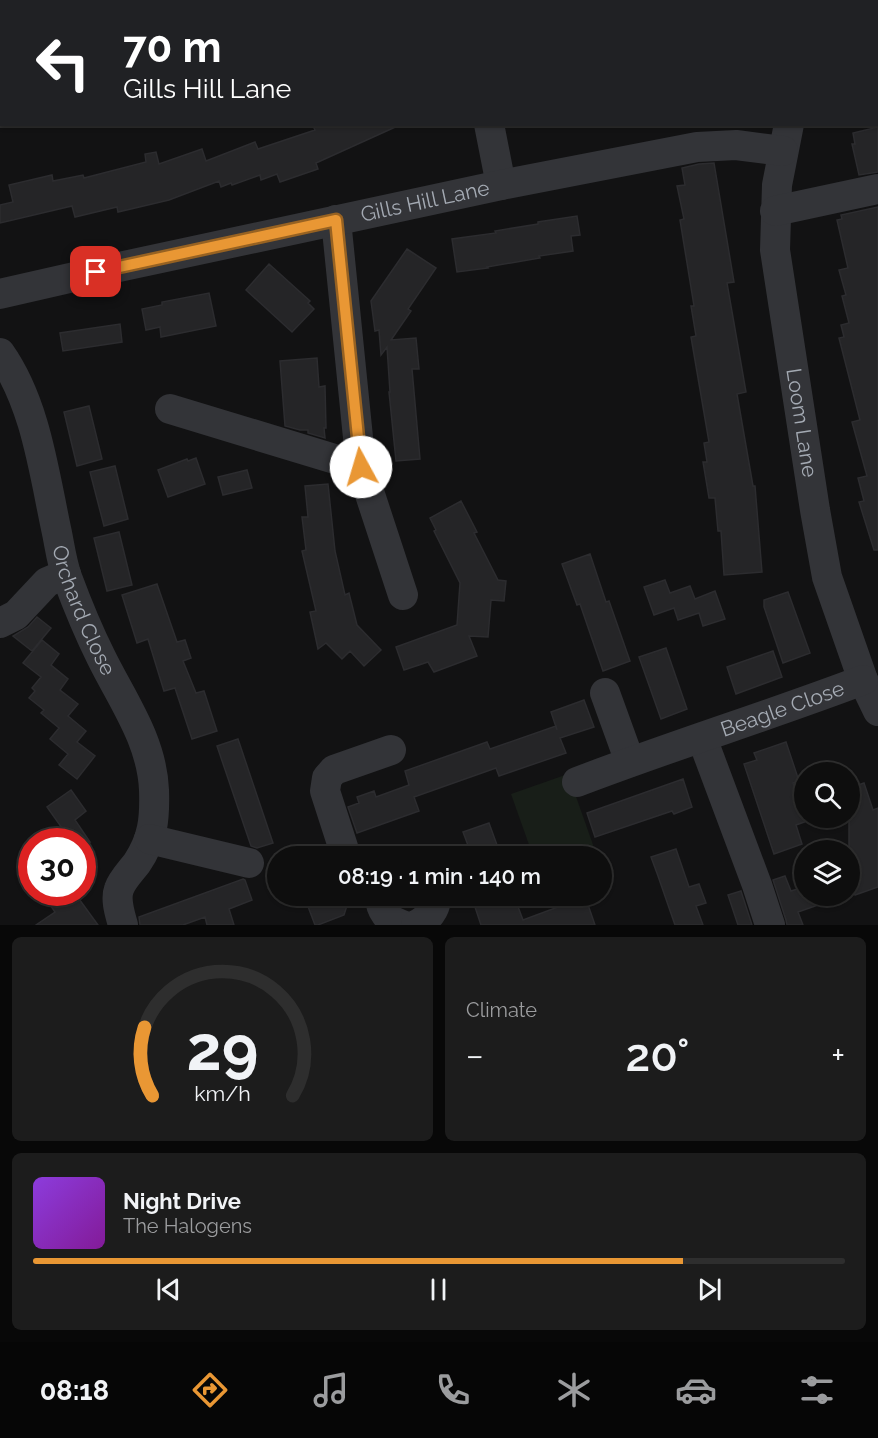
<!DOCTYPE html>
<html lang="en">
<head>
<meta charset="utf-8">
<style>
	body { margin:0; font-family:Raleway,sans-serif; background:#1c1c1c; color:#f1f3f6; height:100vh; display:flex; flex-direction:column; font-size:22px; white-space:nowrap }
	* { box-sizing:border-box; margin:0 }
	p { font-size:20px; color:#9b9c9e }
	.icon { flex:none; width:33px; height:33px; fill:none; stroke:currentColor; stroke-width:2; stroke-linecap:round; stroke-linejoin:round }
	.map { position:relative; height:925px; overflow:hidden }
	.panel { display:flex; flex-direction:column; gap:12px; padding:12px; background:#080808; flex:1 }
	.panel>* { flex:none }
	.banner { position:absolute; left:0px; top:0px; width:879px; height:126px; box-shadow:0 2px 4px #0004,0 0 0 2px #2e2e2e; background:#202124; color:#fff; overflow:hidden }
	.buttons { position:absolute; left:794px; top:762px; display:grid; gap:12px }
	.buttons a { display:grid; place-items:center; width:66px; height:66px; border-radius:50%; background:#0e0e0e; box-shadow:0 2px 4px #0004,0 0 0 2px #2e2e2e; font-size:30px }
	.speed { position:absolute; left:18px; top:828px; display:flex; gap:12px; font-size:30px; font-weight:700; text-align:center }
	.speed>* { display:grid; place-content:center; width:78px; height:78px; border-radius:50%; background:#0e0e0e; box-shadow:0 2px 4px #0004,0 0 0 2px #2e2e2e; line-height:1 }
	.speed .limit { border:9px solid #d22; background:#fff; color:#111 }
	.pin { position:absolute; display:grid; place-items:center; width:51px; height:51px; color:#fff; margin:-26px; border-radius:12px; box-shadow:0 3px 9px #0006 }
	.me { position:absolute; width:66px; margin:-33px; rotate:354deg; stroke-linejoin:round; filter:drop-shadow(0 0 4px #0008) }
	.turn { display:flex; align-items:center; gap:21px; height:126px; padding:0 24px; font-size:27px }
	.turn .icon { width:78px; height:78px; stroke-width:2.5 }
	.turn b { display:block; font-size:42px; line-height:51px }
	.big { font-size:45px; font-weight:600; line-height:1.1 }
	.panel .tile { flex:1; display:flex; flex-direction:column; justify-content:center; gap:9px; min-width:0; padding:0 21px; border-radius:9px; background:#1c1c1c }
	.panel .dial { align-items:center; gap:0 }
	.dial svg { height:156px; overflow:visible; fill:none; stroke:#2e2e2e; stroke-width:7; stroke-linecap:round; text-anchor:middle }
	.dial text { fill:#f1f3f6; stroke:none }
	.song { display:flex; align-items:center; gap:18px }
	.cover { width:72px; height:72px; border-radius:9px; background:linear-gradient(135deg,hsl(270 70% 55%),hsl(290 70% 35%)) }
	.played { height:6px; border-radius:3px; background:linear-gradient(90deg,#e99734 80%,#2e2e2e 80%) }
	.keys { display:flex; justify-content:space-around; direction:ltr }
	.heat { display:flex; justify-content:space-between; align-items:center; font-size:33px; direction:ltr }
	.panel .tiles { flex:1; display:grid; gap:12px; grid-template-columns:1fr 1fr }
	.tile:last-child { grid-column:span 2 }
	.trip { position:absolute; left:267px; top:846px; width:345px; height:60px; border-radius:30px; background:#0e0e0e; box-shadow:0 2px 4px #0004,0 0 0 2px #2e2e2e; font-weight:600; line-height:60px; text-align:center }
	.menu { display:flex; height:96px; justify-content:space-around; align-items:center; background:#060606; color:#9b9c9e }
	.menu .icon { width:42px; height:42px }
	.menu .active { color:#e99734 }
	.menu b { font-size:27px; color:#f1f3f6 }
	.map>svg:first-child { display:block }
	.green { fill:#181e18 }
	.building { fill:#252527; stroke:#2c2c2f; stroke-width:1.5 }
	.lines { fill:none; stroke-linecap:round; stroke-linejoin:round }
	.minor { stroke:#333438; stroke-width:30 }
	.route-casing { stroke:#976222; stroke-width:15 }
	.route { stroke:#e99734; stroke-width:10 }
	.labels { text-anchor:middle; stroke-width:6; stroke-linejoin:round; paint-order:stroke }
	.street-label { font-size:21px; fill:#a4aab3; stroke:#0d0d0e }
</style>
</head>
<body>
<div class="map">
<svg width="878" height="925" viewBox="0 0 878 925">
	<rect width="100%" height="100%" fill="#121213"/>
	<path class="green" d="M568,774L597,856H533L511,794Z"/>
	<path class="building" d="M312,124H402L316,163L318,169L280,182L277,174L261,180L260,175L232,185L231,183L221,187L219,181L169,200L118,212L117,207L75,217L72,206L0,223V205L13,202L9,185L52,175L53,181L83,175L84,178L146,162L145,154L156,152L159,164L202,149L206,161L255,142L258,149L315,130Z
		M878,127V172L859,175L852,144H855L853,133Z
		M714,163L734,282L727,283L746,392L737,394L753,486H755L762,572L724,575L721,531H718L715,498H709L703,462H707L704,443L709,442L691,337L696,336L691,306H694L680,220L684,219L677,186L685,185L682,168L699,164Z
		M878,207V550H874L859,502L864,501L858,478L867,476L852,422L860,420L839,338L844,337L841,325L849,323L842,296L846,295L839,270L848,268L837,220L842,219L841,215Z
		M577,216L580,235L571,236L573,251L539,256L540,258L487,267L488,268L457,272L452,239L496,233L495,231L538,224V222Z
		M407,249L436,268L408,309L411,311L391,340L416,338L419,369H412L420,459L396,461L389,392H390L387,347L381,355L379,330L375,331L371,301Z
		M269,264L310,301L308,303L314,309L292,332L246,290Z
		M209,293L216,326L161,337L160,327L146,330L142,309L162,305V302Z
		M120,324L122,342L63,351L60,333Z
		M317,358L319,387L325,386L326,428H324L325,438L308,433V430H300L285,426L280,361Z
		M89,406L102,459L77,466L64,412Z
		M196,458L205,484L168,497L158,470L187,459L188,461Z
		M115,466L128,519L104,526L90,472Z
		M247,470L252,488L223,495L218,477Z
		M328,484L335,551L345,595L349,593L357,625L381,650L364,666L350,651L342,659L326,643L318,649L310,612L316,611L302,551L306,550L302,517H308L305,486Z
		M461,501L477,532L474,533L498,580L506,581L504,601L491,600L488,637L469,636L477,656L434,672L428,662L404,670L396,647L457,625L460,583L434,531L436,530L430,518Z
		M119,532L132,585L107,591L94,538Z
		M590,554L606,602L609,601L630,661L603,671L580,604L577,605L562,564Z
		M665,580L670,593L690,586L695,599L715,591L725,619L703,626L699,613L678,620L674,608L654,615L644,587Z
		M157,584L177,642L185,640L191,658L183,661L196,693L204,691L217,731L192,739L175,688L164,691L148,639L137,643L122,595Z
		M788,592L810,653L783,663L764,607V600Z
		M37,617L51,628L32,651L13,636L28,627Z
		M42,640L59,654L51,665L68,679L60,690L78,704L68,716L86,731L77,742L95,756L77,779L59,765L68,754L50,739L59,728L41,713L44,710L29,698L35,691L32,688L41,677L23,663Z
		M666,648L687,709L661,719L639,657Z
		M773,651L782,677L736,694L727,667Z
		M584,700L594,727L560,738L566,753L499,776L496,768L414,797L419,811L357,833L348,807L359,803L357,797L374,791L376,797L409,785L405,771L487,742L490,749L556,726L557,730L551,712Z
		M238,739L273,843L257,848L251,846L217,746Z
		M786,742L799,781L793,783L804,813V818H805L807,821L796,825L802,844L774,854L744,764L757,760L754,753Z
		M683,779L692,807L674,814L672,811L595,837L587,813Z
		M864,783L873,810L878,808V887L855,895L854,893L849,894V788Z
		M71,790L86,811L75,820L90,842H44L62,828L47,807Z
		M489,823L501,856H472L463,832Z
		M676,849L689,887L699,884L706,903L696,906L703,925H675L658,876L651,857Z
		M785,876L791,891L804,887V896H837L838,898L798,912L803,925H787L786,920L773,880Z
		M243,879L245,880L252,900L229,909L234,925H207L205,917L183,925H140L139,917Z
		M741,891L752,925H738L728,895Z
		M55,892H74L98,925H36L55,912L46,899Z
		M304,896H350L344,915L318,925H315Z
		M489,896H514L523,920L566,904L563,896H585L595,925H481L473,901Z"/>
	<g class="lines">
		<g class="minor">
			<path d="M799,2V0"/>
			<path d="M489,124L501,185"/>
			<path id="s1" d="M789,124L777,185L775,250L815,510L827,577L863,680L878,711"/>
			<path d="M775,211L878,189"/>
			<path d="M336,220L361,467L403,595"/>
			<path id="s2" d="M0,294L96,272L501,185L697,147L736,145L783,151"/>
			<path id="s3" d="M0,353C36,404 44,473 57,533C60,548 62,563 67,577C77,604 88,631 101,657C122,700 152,740 154,790C155,819 153,839 137,863C131,871 122,880 119,889C115,900 120,914 123,925"/>
			<path d="M170,409L361,467"/>
			<path d="M0,623L16,615L47,582L66,574"/>
			<path d="M605,693L630,762"/>
			<path d="M702,738L757,885L770,925"/>
			<path id="s4" d="M577,782C671,746 768,716 863,680"/>
			<path d="M149,839L249,863"/>
			<path d="M346,856L325,791L327,778L334,770L391,750"/>
			<path d="M380,896C380,910 388,921 402,925"/>
			<path d="M416,925C429,918 435,911 437,896"/>
		</g>
	</g>
	<g class="lines">
		<defs>
			<path id="route" d="M96,272L336,220L361,467"/>
		</defs>
		<use href="#route" class="route-casing"/>
		<use href="#route" class="route"/>
	</g>
	<g class="labels">
		<g class="street-label">
			<text dy="7" stroke="none"><textPath href="#s2" startOffset="435">Gills Hill Lane</textPath></text>
			<text dy="7" stroke="none"><textPath href="#s1" startOffset="302">Loom Lane</textPath></text>
			<text dy="7" stroke="none"><textPath href="#s3" startOffset="272">Orchard Close</textPath></text>
			<text dy="7" stroke="none"><textPath href="#s4" startOffset="218">Beagle Close</textPath></text>
		</g>
	</g>
</svg>
<div class="buttons">
<a><svg class="icon" aria-label="search" viewBox="0 0 24 24"><circle cx="10" cy="10" r="6"/><path d="M15 15l6 6"/></svg></a>
<a><svg class="icon" aria-label="layers" viewBox="0 0 24 24"><path d="M12 4l9 5-9 5-9-5zM3 14l9 5 9-5"/></svg></a>
</div>
<div class="speed"><div class="limit">30</div></div>
<div class="pin" style="left:96px;top:272px;background:#d93025"><svg class="icon" aria-label="arrive" viewBox="0 0 24 24"><path d="M6 21V4h12l-3 4 3 4H6"/></svg></div>
<svg class="me" style="left:361px;top:467px" viewBox="-20 -20 40 40"><circle r="19" fill="#fff"/><path d="M0-13L10 11 0 6-10 11z" fill="#e99734"/></svg>
<div class="trip">08:19 · 1 min · 140 m</div>
<div class="banner">
<div class="turn"><svg class="icon" aria-label="left" viewBox="0 0 24 24"><path d="M17 20v-9H6M10 6l-5 5 5 5"/></svg><div><b>70 m</b>Gills Hill Lane</div></div>
</div>
</div>
<section class="panel">
<div class="tiles">
<div class="tile dial"><svg viewBox="0 0 100 80">
<path d="M14 69A42 42 0 1 1 86 69"/>
<path d="M14 69A42 42 0 0 1 10 34" stroke="#e99734"/>
<text x="50" y="56" font-size="32" font-weight="700">29</text>
<text x="50" y="72" font-size="11">km/h</text>
</svg></div>
<div class="tile"><p>Climate</p>
<div class="heat"><a>−</a><b class="big">20°</b><a>+</a></div>
</div>
<div class="tile">
<div class="song"><i class="cover"></i><div><b>Night Drive</b><p>The Halogens</p></div></div>
<div class="played"></div>
<div class="keys"><svg class="icon" aria-label="previous" viewBox="0 0 24 24"><path d="M18 5L8 12l10 7zM5 5v14"/></svg><svg class="icon" aria-label="pause" viewBox="0 0 24 24"><path d="M8 5v14M16 5v14"/></svg><svg class="icon" aria-label="next" viewBox="0 0 24 24"><path d="M6 5l10 7-10 7zM19 5v14"/></svg></div>
</div>
</div>
</section>
<nav class="menu">
<b>08:18</b>
<svg class="icon active" aria-label="directions" viewBox="0 0 24 24"><path d="M12 3l9 9-9 9-9-9zM9 14v-3h6M13 9l2 2-2 2"/></svg>
<svg class="icon" aria-label="music" viewBox="0 0 24 24"><path d="M9 18V5l10-2v13"/><circle cx="6" cy="18" r="3"/><circle cx="16" cy="16" r="3"/></svg>
<svg class="icon" aria-label="phone" viewBox="0 0 24 24"><path d="M5 4h4l2 5-3 2q2 4 5 5l2-3 5 2v4C11 20 4 13 5 4z"/></svg>
<svg class="icon" aria-label="climate" viewBox="0 0 24 24"><path d="M12 3v18M4 7l16 10M4 17L20 7"/></svg>
<svg class="icon" aria-label="car" viewBox="0 0 24 24"><path d="M5 17H2v-5l4-1 3-4h7l3 4 3 1v5h-3M9 17h6M6 11h13"/><circle cx="7" cy="17" r="2"/><circle cx="17" cy="17" r="2"/></svg>
<svg class="icon" aria-label="filters" viewBox="0 0 24 24"><path d="M4 7h16M4 17h16"/><circle cx="9" cy="7" r="2"/><circle cx="15" cy="17" r="2"/></svg>
</nav>
</body>
</html>
